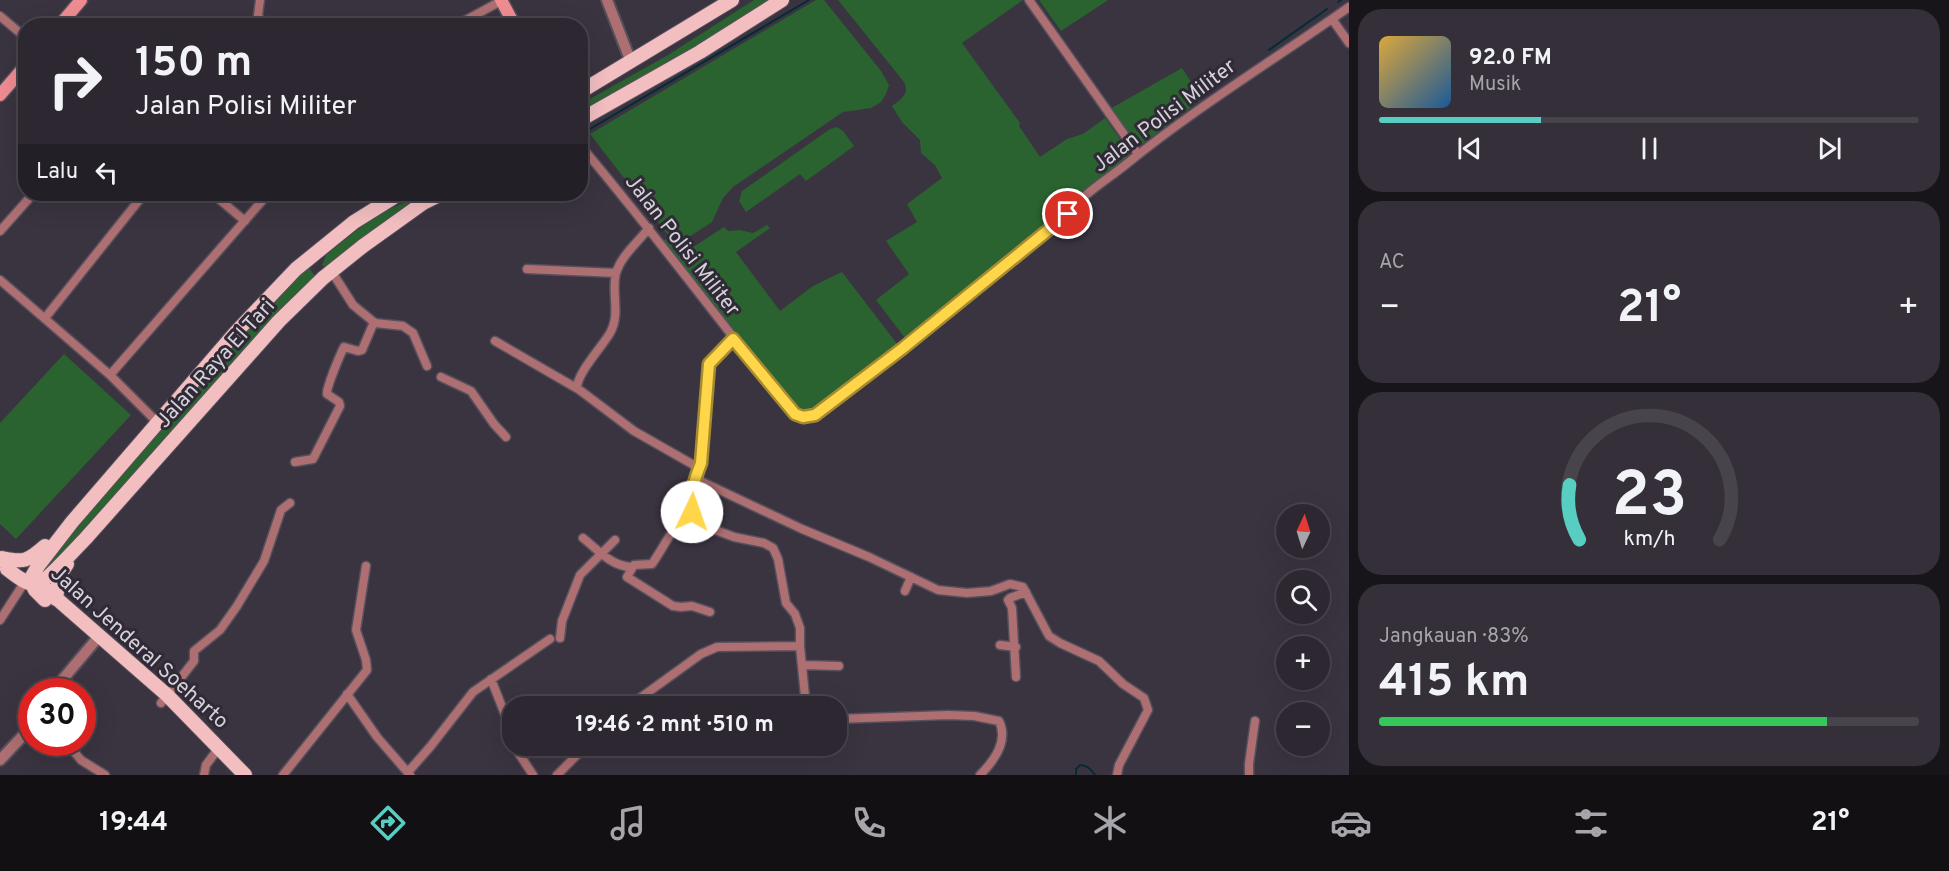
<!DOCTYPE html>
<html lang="id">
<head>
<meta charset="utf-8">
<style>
	body { margin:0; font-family:Overpass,sans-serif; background:#342f38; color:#f1f3f6; height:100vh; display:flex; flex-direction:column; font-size:22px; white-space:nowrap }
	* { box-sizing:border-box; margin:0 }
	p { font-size:20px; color:#a6a5ab }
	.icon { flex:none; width:33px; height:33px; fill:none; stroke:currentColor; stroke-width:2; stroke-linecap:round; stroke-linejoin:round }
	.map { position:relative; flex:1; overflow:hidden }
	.sheet { display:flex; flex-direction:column; gap:9px; padding:9px; background:#18151a; width:600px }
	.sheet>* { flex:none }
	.top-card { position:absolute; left:18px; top:18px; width:570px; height:183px; border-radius:24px; box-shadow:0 6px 24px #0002,0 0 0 2px #48444c; background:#2c2730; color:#f1f3f6; overflow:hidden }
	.needle { width:39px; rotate:4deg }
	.fabs { position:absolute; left:1276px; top:504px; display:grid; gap:12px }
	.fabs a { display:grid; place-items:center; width:54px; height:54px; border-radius:50%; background:#2c2730; box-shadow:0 6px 24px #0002,0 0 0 2px #48444c; font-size:30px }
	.speed { position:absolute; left:18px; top:678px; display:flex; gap:12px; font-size:30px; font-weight:700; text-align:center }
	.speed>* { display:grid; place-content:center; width:78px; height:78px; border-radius:50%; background:#2c2730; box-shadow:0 6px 24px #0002,0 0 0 2px #48444c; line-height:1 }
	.speed .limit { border:9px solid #d22; background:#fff; color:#111 }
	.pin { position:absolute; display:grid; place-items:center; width:51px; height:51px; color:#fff; margin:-26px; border:3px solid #fff; border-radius:50%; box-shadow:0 2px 6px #0007 }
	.me { position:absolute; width:66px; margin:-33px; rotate:3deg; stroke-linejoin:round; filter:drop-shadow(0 0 4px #0008) }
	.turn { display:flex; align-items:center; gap:21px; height:126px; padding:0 18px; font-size:27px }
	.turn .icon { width:78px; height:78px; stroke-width:2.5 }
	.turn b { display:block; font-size:42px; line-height:51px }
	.then { display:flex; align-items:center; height:57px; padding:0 18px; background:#0003; gap:12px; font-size:22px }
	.big { font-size:45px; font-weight:700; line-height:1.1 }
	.sheet .widget { flex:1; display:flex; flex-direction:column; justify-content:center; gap:9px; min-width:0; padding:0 21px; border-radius:24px; background:#342f38 }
	.sheet .dial { align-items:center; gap:0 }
	.dial svg { height:156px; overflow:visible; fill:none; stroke:#48444c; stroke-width:7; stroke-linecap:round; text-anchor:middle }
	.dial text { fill:#f1f3f6; stroke:none }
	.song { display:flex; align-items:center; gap:18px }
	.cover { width:72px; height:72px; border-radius:9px; background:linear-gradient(135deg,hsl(40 70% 55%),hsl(210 70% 35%)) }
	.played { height:6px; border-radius:3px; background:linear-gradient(90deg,#57cec1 30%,#48444c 30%) }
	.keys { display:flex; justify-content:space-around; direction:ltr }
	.heat { display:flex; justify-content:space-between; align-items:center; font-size:33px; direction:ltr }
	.charge { height:9px; border-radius:4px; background:linear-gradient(90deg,#34c759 83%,#48444c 0) }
	.trip { position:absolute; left:502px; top:696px; width:345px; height:60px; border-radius:24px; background:#2c2730; box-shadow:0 6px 24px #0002,0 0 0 2px #48444c; font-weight:700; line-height:60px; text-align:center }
	.dock { display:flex; height:96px; justify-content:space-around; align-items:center; background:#121013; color:#a6a5ab }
	.dock .icon { width:42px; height:42px }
	.dock .active { color:#57cec1 }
	.dock b { font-size:27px; color:#f1f3f6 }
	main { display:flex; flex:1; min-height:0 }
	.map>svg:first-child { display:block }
	.green { fill:#2a6330 }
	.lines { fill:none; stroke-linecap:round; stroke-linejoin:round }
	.stream { stroke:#052b37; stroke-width:2 }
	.minor-casing { stroke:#56505c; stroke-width:11 }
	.tertiary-casing { stroke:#56505c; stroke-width:14 }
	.secondary-casing { stroke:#56505c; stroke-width:15 }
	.primary-casing { stroke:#56505c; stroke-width:16 }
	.minor { stroke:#ad6f72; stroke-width:8 }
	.tertiary { stroke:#ad6f72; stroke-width:10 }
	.secondary { stroke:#ef8c92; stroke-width:12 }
	.primary { stroke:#f2bec0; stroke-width:14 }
	.route-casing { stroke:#a68a30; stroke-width:15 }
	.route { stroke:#ffd54a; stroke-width:10 }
	.labels { text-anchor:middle; stroke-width:6; stroke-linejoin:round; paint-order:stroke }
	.street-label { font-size:21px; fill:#d5d1d9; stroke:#302936 }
</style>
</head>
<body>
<main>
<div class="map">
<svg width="1349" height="775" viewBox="0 0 1349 775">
	<rect width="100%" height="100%" fill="#3a3440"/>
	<path class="green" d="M754,0H778L581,118V104L668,55Z
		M816,0H824L881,71L889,85L886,94L881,102L871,108L843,112L733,187L723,198L712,222L683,241L668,235L590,134Z
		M838,0H1023L962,43L1020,123L1019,126L1040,157L1067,139L1083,134L1105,118L1132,156L908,342L876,300L909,274L886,241L917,222L907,204L942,178L935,165L921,153L920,140L902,122L892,106C901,99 910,94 904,82Z
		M1039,0H1108L1061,31Z
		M1182,68L1202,99L1137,148L1110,109Z
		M837,127L843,131L854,146L806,181L800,174L746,212L739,201L742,191L830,129Z
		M410,200L415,207L326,268L322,265L326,255L376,215Z
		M767,225L770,228L736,252L780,311L813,286L842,272L901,349L819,413L804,414L790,401L663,241L666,239L681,255L724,227L728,231L739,230L753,233Z
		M309,268L315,276L314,281L49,572L45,569L48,564L89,513L241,337L303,271Z
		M64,354L131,415L16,539L0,524V423Z"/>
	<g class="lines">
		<path class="stream" d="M1338,2L1341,0
			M1269,50L1327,9
			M590,129L809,0
			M1076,775V769L1080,765C1087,765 1091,769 1095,775"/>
		<defs>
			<path id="minor" d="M260,0L258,15L262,26
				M1029,0L1138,154
				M0,16L26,38
				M1332,19L1349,43
				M455,26L501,1
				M580,145C652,230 717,318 786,404C795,414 802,420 815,415L903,348L1068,214C1083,194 1105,181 1124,166C1195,108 1274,60 1349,7
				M213,194L245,221
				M649,228C638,242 621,256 616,273C611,293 621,314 610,333C602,347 577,373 577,388L634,431L699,468
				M0,231L33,194
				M527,269L616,273
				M332,272L353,305L375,323L403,326L413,333L427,366
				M0,280L110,375L268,194
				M45,318L144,194
				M495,341L578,389
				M110,375L157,422
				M441,377L471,391L494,424L506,437
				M295,462L313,459L340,406L339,402L327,394C326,388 340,355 344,347L358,351L362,350L374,322
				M694,478L802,529L869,557L938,590L967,593L991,591L1010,584L1023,587L1049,636L1060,643L1099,661L1123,684L1144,698L1148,710L1119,765L1117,775
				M692,512C674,523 664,547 652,564L634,565L627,577L673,606L681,607L692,606L710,612
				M583,538C598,550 611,566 631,567
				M905,591L911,577
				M0,620L24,583
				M560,638L562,621L580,575L615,540
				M1000,645L1016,647
				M800,646L806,706
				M803,665L839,666
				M1016,677L1012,608L1008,600L1010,598L1026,592
				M491,679L506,717L513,744
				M347,694L377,737L410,775
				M161,703L194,661V651L220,630L237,606L264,561L281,510L290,503
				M629,706L701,654L717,647L800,646V628L795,614L786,603L778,559L773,548L764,543L734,537L718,531L695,517L692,512L690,504L694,478L701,463L709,364L733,339
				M837,719L948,715L974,716L999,721C1009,741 993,762 980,775
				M66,742L81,760L105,775
				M514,746L533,775
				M724,747L726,746
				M408,772L430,747L473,692L550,639
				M204,775L206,765L215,753
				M283,775L367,670L366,660L356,630L366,566
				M557,775L586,746
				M1249,775V764L1255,721"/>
			<path id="tertiary" d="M607,0L631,62
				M52,692L95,641
				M0,760L32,726"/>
			<path id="secondary" d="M501,0L515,26
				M59,26L81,0
				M0,95L26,65"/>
			<path id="primary" d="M580,92L732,0
				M580,120L700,52L782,0
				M0,560L2,558C24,563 28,561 45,546
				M7,569C15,575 26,585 37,584C45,583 78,546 86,538L279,321L323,278L363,246L423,203L441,194
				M41,585L167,695L245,775
				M56,599L59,576L67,564
				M45,600L35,590L30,580L38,566L72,522L236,332L296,269L354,222L399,194"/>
		</defs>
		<use href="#minor" class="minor-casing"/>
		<use href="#tertiary" class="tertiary-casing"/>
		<use href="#secondary" class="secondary-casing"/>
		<use href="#primary" class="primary-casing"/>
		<use href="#minor" class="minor"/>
		<use href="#tertiary" class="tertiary"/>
		<use href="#secondary" class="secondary"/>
		<use href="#primary" class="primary"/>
	</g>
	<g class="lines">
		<defs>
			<path id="route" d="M692,512C689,494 695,479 701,463L709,364L733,339L795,414L803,417L815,415L903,348L1068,214"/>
		</defs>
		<use href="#route" class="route-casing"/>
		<use href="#route" class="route"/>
	</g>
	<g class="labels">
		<g class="street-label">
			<text transform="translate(1164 115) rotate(-37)" y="7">Jalan Polisi Militer</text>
			<text transform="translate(683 245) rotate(52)" y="7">Jalan Polisi Militer</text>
			<text transform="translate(215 363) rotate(-48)" y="7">Jalan Raya El Tari</text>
			<text transform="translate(140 647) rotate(42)" y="7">Jalan Jenderal Soeharto</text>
		</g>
	</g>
</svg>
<div class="fabs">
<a><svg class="needle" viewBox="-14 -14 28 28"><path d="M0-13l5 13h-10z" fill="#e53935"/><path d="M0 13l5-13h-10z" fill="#a6a5ab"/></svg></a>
<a><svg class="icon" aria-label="search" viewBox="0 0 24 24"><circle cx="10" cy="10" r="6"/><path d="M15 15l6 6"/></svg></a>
<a>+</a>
<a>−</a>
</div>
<div class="speed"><div class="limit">30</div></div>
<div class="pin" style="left:1068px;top:214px;background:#d93025"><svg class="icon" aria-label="arrive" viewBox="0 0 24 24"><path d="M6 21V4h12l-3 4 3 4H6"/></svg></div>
<svg class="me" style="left:692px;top:512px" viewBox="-20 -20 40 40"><circle r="19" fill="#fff"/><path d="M0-13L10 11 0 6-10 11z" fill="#ffd54a"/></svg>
<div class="trip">19:46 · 2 mnt · 510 m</div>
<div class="top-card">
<div class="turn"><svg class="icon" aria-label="right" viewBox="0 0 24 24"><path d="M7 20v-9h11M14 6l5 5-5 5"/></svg><div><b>150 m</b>Jalan Polisi Militer</div></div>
<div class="then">Lalu<svg class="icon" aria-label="left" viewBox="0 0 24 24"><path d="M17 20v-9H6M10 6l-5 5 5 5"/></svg></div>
</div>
</div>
<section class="sheet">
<div class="widget">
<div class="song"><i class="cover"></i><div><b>92.0 FM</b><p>Musik</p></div></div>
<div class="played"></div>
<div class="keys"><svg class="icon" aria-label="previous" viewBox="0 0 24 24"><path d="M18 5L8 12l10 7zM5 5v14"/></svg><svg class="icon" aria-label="pause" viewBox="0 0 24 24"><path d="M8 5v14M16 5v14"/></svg><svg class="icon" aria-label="next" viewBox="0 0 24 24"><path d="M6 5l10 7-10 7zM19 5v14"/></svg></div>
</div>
<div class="widget"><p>AC</p>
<div class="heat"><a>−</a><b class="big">21°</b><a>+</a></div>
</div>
<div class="widget dial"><svg viewBox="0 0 100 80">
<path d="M14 69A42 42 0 1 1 86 69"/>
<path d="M14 69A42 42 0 0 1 9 41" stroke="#57cec1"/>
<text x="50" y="56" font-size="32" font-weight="700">23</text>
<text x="50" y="72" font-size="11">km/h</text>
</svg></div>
<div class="widget"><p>Jangkauan · 83%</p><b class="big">415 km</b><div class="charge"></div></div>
</section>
</main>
<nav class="dock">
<b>19:44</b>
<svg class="icon active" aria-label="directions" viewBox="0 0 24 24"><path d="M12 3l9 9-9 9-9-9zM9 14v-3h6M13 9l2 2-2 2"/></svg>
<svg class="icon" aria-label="music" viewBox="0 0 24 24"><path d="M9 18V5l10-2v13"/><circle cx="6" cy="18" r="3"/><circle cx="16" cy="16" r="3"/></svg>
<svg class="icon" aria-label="phone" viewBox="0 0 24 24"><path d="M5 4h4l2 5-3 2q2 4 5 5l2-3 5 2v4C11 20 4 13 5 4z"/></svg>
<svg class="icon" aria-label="climate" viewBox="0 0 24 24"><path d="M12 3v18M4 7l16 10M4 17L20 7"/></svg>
<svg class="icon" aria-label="car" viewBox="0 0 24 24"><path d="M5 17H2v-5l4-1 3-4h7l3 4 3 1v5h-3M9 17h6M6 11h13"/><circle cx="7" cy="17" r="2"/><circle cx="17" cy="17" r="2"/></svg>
<svg class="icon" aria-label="filters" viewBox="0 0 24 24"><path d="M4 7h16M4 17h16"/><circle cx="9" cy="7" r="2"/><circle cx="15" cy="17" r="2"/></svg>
<b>21°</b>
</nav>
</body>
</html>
